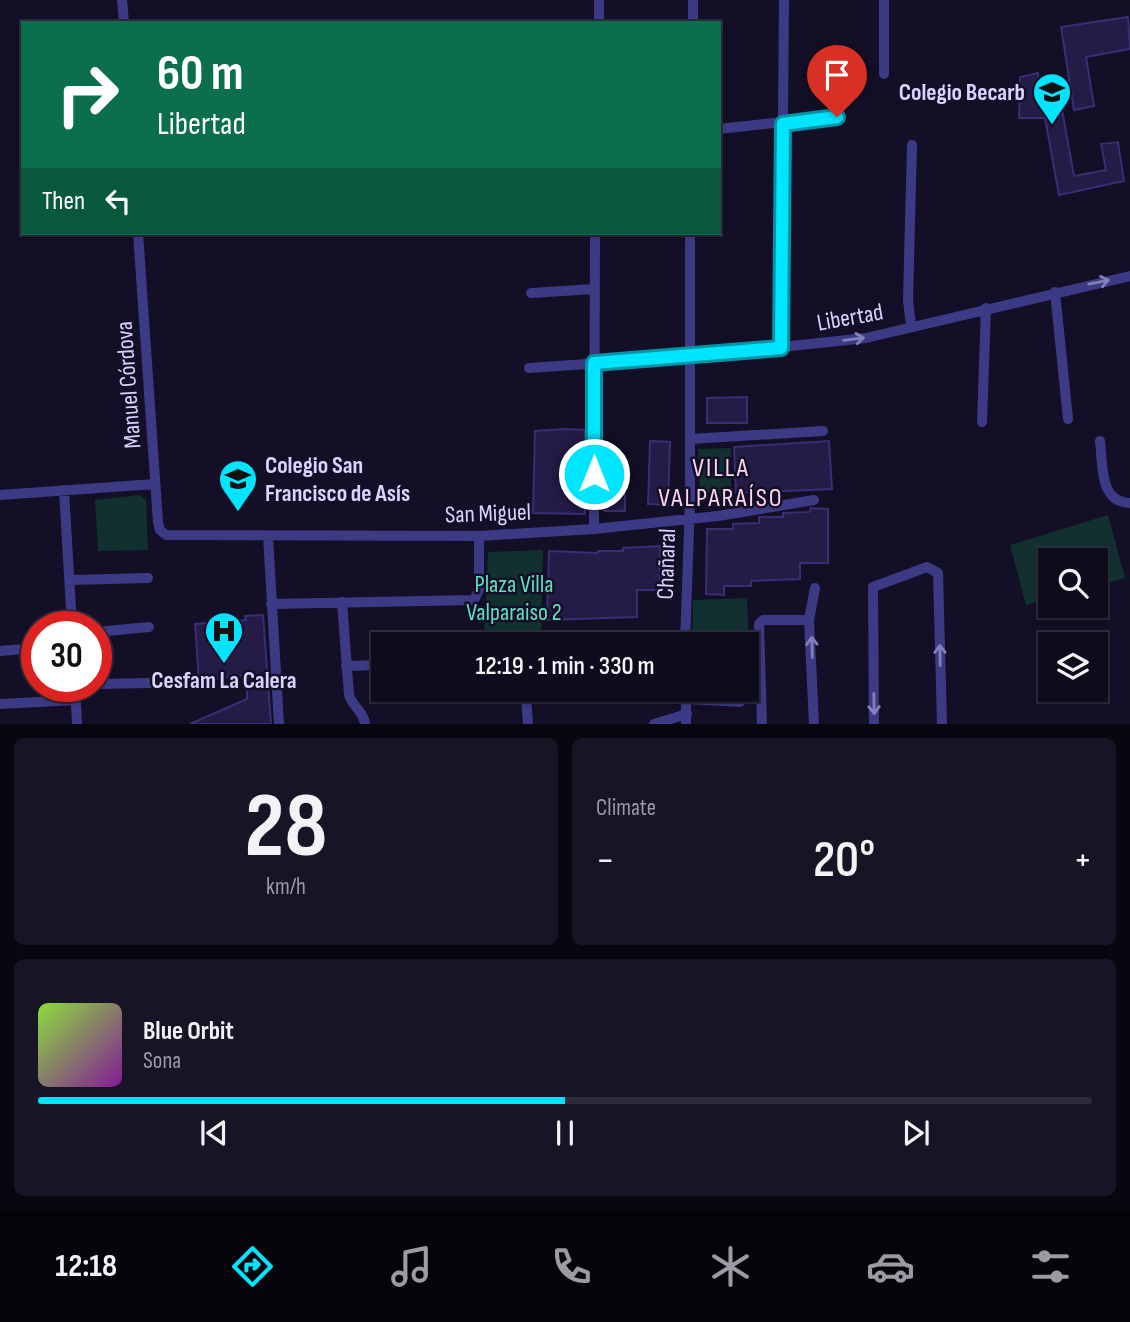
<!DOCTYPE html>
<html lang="en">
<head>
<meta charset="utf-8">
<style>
	body { margin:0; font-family:"Sofia Sans Condensed",sans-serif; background:#171425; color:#f1f3f6; height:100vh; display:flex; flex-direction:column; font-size:26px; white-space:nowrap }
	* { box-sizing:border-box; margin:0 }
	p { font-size:23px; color:#9b9ba3 }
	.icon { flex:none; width:38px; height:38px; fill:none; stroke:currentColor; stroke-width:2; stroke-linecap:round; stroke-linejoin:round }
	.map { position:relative; height:724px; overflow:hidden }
	.side { display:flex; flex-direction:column; gap:14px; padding:14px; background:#08060f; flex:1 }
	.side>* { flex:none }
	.guide { position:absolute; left:21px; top:21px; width:700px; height:214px; border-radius:0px; box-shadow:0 2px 5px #0004,0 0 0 2px #2e2b3b; background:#0b6e4f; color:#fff; overflow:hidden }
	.buttons { position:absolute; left:1038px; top:548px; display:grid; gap:14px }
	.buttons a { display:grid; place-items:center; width:70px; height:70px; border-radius:0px; background:#0e0b1c; box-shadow:0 2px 5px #0004,0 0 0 2px #2e2b3b; font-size:35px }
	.speed { position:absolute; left:21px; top:611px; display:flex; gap:14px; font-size:35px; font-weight:700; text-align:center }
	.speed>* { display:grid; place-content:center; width:91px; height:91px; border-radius:50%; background:#0e0b1c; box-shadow:0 2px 5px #0004,0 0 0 2px #2e2b3b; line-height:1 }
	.speed .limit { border:10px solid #d22; background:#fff; color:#111 }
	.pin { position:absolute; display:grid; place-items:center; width:60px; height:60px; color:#fff; margin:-72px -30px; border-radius:50% 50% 50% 0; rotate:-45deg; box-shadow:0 0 7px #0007 }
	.pin .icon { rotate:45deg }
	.me { position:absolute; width:77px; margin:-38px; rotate:0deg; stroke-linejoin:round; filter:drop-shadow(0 0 5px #0008) }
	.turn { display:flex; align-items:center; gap:24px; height:147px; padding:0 21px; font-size:32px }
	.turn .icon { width:91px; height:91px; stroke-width:2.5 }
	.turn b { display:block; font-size:49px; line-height:60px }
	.then { display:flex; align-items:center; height:66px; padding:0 21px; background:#0003; gap:14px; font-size:26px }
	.big { font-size:52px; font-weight:600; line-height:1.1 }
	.side .card { flex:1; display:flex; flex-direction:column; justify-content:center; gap:10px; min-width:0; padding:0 24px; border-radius:10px; background:#171425 }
	.side .dial { align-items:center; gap:0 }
	.dial b { font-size:91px; line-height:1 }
	.song { display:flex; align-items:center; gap:21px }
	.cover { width:84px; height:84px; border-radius:10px; background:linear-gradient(135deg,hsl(90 70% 55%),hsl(290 70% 35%)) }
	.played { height:7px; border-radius:4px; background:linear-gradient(90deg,#00e5ff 50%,#2e2b3b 50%) }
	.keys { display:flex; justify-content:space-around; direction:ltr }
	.heat { display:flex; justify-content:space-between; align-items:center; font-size:38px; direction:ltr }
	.side .tiles { flex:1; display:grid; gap:14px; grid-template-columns:1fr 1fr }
	.card:last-child { grid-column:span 2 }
	.trip { position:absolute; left:371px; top:632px; width:388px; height:70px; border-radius:0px; background:#0e0b1c; box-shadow:0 2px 5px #0004,0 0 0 2px #2e2b3b; font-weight:600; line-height:70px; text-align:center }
	.dock { display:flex; height:112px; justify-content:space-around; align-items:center; background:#06040b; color:#9b9ba3 }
	.dock .icon { width:49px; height:49px }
	.dock .active { color:#00e5ff }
	.dock b { font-size:32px; color:#f1f3f6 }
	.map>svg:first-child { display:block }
	.green { fill:#12302f }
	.building { fill:#241b47; stroke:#3b2d73; stroke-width:2 }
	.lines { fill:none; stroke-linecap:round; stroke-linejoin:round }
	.minor { stroke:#3d3a85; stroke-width:10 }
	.oneway { stroke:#837fbc }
	.route-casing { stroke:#0095a6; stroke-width:18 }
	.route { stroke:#00e5ff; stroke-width:12 }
	.labels { text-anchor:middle; stroke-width:5; stroke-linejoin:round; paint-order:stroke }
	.poi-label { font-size:24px; font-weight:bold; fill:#d9d4ff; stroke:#130f26; text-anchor:end }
	.street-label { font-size:24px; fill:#d9d4ff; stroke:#130f26 }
	.park-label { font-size:24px; fill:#5fe0c0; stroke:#130f26 }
	.neighbourhood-label { font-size:26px; letter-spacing:2px; fill:#ffd6f0; stroke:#130f26 }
</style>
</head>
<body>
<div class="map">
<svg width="1130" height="724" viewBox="0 0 1130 724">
	<rect width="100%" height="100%" fill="#130f26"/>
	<path class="green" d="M731,448V496L700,499L698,449Z
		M140,495L146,500L148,550L98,551L95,500Z
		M1108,515L1125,578L1096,586V560H1050V598L1026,605L1010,545Z
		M543,550L541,644H484L488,552Z
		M747,598L749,643L692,644L693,600Z"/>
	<path class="building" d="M1128,17L1130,49L1086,57L1094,106L1074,110L1061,27Z
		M1038,73L1039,84H1045L1046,113L1062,110L1074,176L1106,170L1101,144L1118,142L1124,181L1059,195L1045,118H1019L1020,77Z
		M747,397V423H707V398Z
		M564,429L585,430V514L533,513L535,431Z
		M650,441L670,442L668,505L648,504Z
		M829,441L832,489L736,493L734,447Z
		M604,478H625V511H604Z
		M811,508L828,509V563H800V579L751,581V586H724V595L706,594L707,529H733V524L759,523V517H783V513L809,512Z
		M660,546V590H637V617L547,620L549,551L598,553V551H623V548Z
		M263,615L271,724H190L247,699V675L199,681L195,624L246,620L245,616Z"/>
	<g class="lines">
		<path class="minor" d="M122,0L124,23
			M884,0V74
			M599,23V0
			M693,23V0
			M719,129L837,116
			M138,233L158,522L160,530L166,535L479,536L594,529L718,516L814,500
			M1055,292L1068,419
			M531,293L594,289
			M911,326L908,300L912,145
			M781,348L784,0
			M529,368L688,357L866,338L1130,276
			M982,422L986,308
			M690,439L823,431
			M1100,441C1103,465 1099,502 1130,503
			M64,490L72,626
			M0,495L155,484
			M594,529L595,233
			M268,536L279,724
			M70,580L148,578
			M342,602L349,695C352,706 364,712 365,724
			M271,604L474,600L479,590V536
			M96,632L149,627
			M685,644L690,501V233
			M0,651L37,648
			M346,666L383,665
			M96,684L151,683
			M75,686L77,724
			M686,690V724
			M526,697L528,724
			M517,698L550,690
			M687,699L740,702
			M0,704L75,700
			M654,724L687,714
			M762,724L759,624L763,620H809
			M814,724L809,620L815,588
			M874,724L873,587L927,567L938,573L942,724"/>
	</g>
	<defs><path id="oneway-shaft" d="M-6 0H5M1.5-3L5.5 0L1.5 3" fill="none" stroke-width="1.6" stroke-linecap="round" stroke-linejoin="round" transform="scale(1.75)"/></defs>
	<g class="oneway">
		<use href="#oneway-shaft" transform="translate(1099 282) rotate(-11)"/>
		<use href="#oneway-shaft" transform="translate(854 339) rotate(-8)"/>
		<use href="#oneway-shaft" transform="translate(812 647) rotate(-92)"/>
		<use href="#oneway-shaft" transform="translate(940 655) rotate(-91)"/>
		<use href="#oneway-shaft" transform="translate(874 704) rotate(89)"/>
	</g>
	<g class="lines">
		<defs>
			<path id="route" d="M594,474V363L781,348L783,124L837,117"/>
		</defs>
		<use href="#route" class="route-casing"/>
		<use href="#route" class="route"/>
	</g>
	<defs>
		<symbol id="school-pin" viewBox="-11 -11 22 30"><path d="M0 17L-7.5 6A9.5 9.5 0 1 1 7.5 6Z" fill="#00e5ff" stroke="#130f26"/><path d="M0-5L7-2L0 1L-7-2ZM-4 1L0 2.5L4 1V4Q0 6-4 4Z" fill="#111"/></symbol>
		<symbol id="hospital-pin" viewBox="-11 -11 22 30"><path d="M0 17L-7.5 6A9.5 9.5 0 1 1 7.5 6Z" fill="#00e5ff" stroke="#130f26"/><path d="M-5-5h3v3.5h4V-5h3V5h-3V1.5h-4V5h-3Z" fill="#111"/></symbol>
	</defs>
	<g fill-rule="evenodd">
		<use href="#school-pin" x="1030" y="70" width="44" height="60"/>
		<use href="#school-pin" x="216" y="457" width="44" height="60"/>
		<use href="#hospital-pin" x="202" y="609" width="44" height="60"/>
	</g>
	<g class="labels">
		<g class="poi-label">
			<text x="1025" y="100">Colegio Becarb</text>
			<text x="265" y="473" text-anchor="start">Colegio San<tspan x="265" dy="28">Francisco de Asís</tspan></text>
			<text x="224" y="688" text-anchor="middle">Cesfam La Calera</text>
		</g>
		<g class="street-label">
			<text transform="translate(850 317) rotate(-10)" y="8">Libertad</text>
			<text transform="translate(128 385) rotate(-94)" y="8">Manuel Córdova</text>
			<text transform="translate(488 513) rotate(-2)" y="8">San Miguel</text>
			<text transform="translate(666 564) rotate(-88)" y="8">Chañaral</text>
		</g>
		<g class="park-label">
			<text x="514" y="592">Plaza Villa<tspan x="514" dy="28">Valparaiso 2</tspan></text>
		</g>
		<g class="neighbourhood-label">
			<text x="721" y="476">VILLA<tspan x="721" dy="30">VALPARAÍSO</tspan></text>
		</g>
	</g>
</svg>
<div class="buttons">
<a><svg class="icon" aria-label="search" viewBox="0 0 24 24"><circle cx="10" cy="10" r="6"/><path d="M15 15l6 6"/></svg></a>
<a><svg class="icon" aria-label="layers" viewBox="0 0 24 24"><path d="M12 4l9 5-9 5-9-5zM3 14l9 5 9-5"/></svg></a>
</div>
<div class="speed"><div class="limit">30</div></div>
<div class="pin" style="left:837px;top:117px;background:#d93025"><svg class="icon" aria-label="arrive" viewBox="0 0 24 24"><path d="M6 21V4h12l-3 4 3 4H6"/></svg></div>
<svg class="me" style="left:594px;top:474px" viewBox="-20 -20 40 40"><circle r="17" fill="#00e5ff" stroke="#fff" stroke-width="3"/><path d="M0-11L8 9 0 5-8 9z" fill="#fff"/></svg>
<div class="trip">12:19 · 1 min · 330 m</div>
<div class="guide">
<div class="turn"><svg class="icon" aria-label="right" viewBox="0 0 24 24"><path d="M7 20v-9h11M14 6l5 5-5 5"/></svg><div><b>60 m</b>Libertad</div></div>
<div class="then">Then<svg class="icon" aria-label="left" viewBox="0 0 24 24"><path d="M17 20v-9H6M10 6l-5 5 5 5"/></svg></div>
</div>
</div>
<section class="side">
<div class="tiles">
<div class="card dial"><b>28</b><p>km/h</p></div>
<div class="card"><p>Climate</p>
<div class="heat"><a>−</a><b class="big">20°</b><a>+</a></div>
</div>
<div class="card">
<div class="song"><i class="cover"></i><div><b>Blue Orbit</b><p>Sona</p></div></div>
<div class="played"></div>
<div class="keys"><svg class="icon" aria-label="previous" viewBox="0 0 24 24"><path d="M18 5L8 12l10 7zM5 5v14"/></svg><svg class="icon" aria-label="pause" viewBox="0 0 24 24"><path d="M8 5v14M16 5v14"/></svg><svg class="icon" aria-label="next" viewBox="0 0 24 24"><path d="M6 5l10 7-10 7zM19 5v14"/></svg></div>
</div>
</div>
</section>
<nav class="dock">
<b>12:18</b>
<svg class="icon active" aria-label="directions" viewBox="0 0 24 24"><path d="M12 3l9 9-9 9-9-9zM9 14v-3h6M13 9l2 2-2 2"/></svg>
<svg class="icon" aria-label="music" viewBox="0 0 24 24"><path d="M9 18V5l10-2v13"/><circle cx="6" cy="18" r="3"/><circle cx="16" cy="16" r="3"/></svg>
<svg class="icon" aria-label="phone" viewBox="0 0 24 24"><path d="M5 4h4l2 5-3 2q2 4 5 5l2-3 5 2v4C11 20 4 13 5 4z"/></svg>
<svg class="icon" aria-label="climate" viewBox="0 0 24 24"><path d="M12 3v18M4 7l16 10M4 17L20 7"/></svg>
<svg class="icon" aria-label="car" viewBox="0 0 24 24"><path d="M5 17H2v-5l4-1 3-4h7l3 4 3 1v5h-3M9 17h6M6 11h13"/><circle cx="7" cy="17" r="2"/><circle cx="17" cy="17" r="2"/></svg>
<svg class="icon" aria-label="filters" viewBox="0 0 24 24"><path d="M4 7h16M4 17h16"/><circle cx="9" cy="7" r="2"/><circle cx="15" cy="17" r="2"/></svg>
</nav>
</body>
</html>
